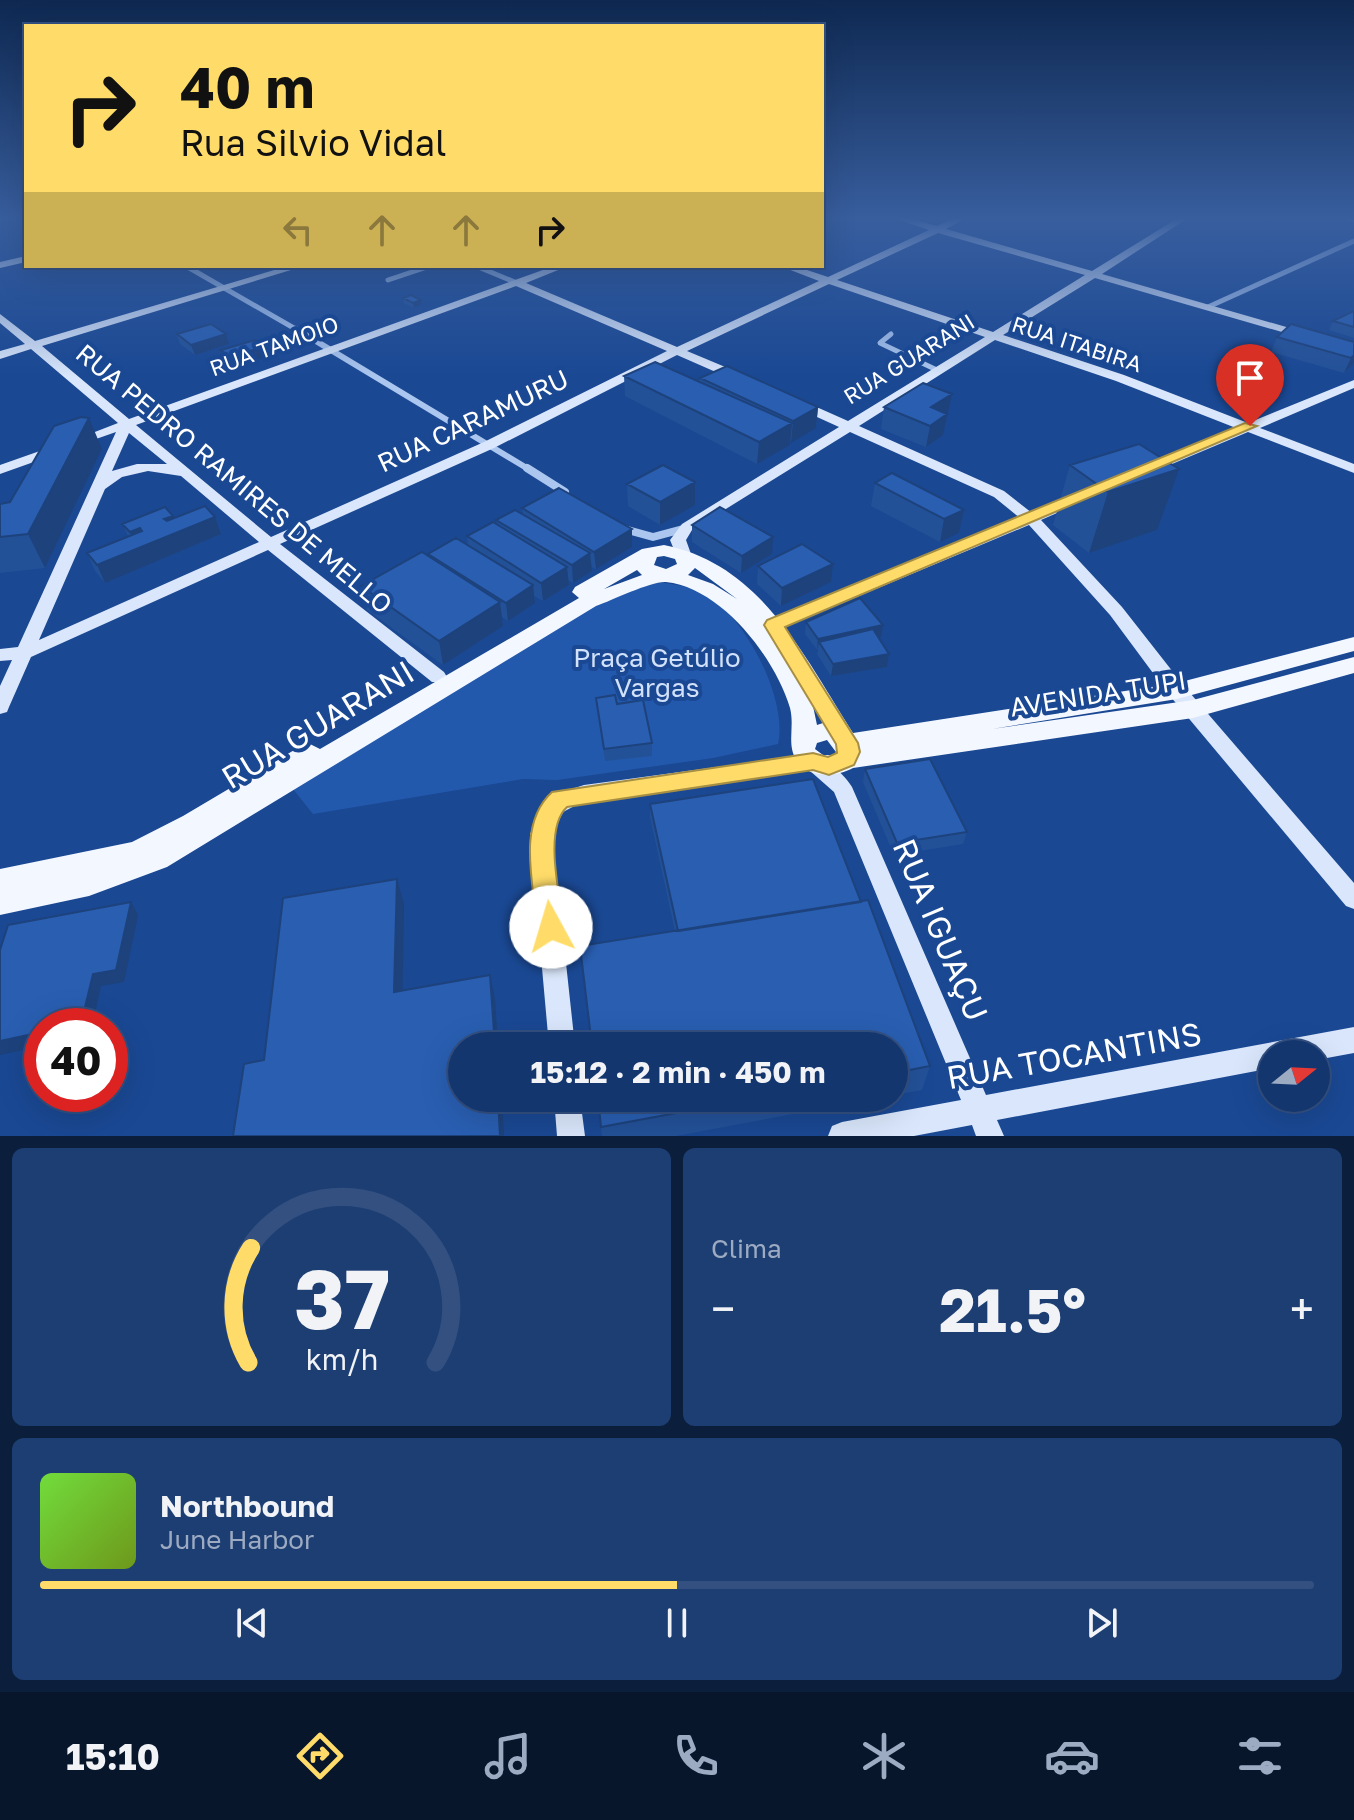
<!DOCTYPE html>
<html lang="pt">
<head>
<meta charset="utf-8">
<style>
	body { margin:0; font-family:"Golos Text",sans-serif; background:#1d3e73; color:#f1f3f6; height:100vh; display:flex; flex-direction:column; font-size:30px; white-space:nowrap }
	* { box-sizing:border-box; margin:0 }
	p { font-size:26px; color:#9dabc2 }
	.icon { flex:none; width:44px; height:44px; fill:none; stroke:currentColor; stroke-width:2; stroke-linecap:round; stroke-linejoin:round }
	.map { position:relative; height:1136px; overflow:hidden }
	.sheet { display:flex; flex-direction:column; gap:12px; padding:12px; background:#0b1e3c; flex:1 }
	.sheet>* { flex:none }
	.banner { position:absolute; left:24px; top:24px; width:800px; height:244px; border-radius:0px; box-shadow:0 8px 32px #0002,0 0 0 2px #335081; background:#ffdc69; color:#111; overflow:hidden }
	.needle { width:52px; rotate:72deg }
	.tools { position:absolute; left:1258px; top:1040px; display:grid; gap:16px }
	.tools a { display:grid; place-items:center; width:72px; height:72px; border-radius:50%; background:#14366e; box-shadow:0 8px 32px #0002,0 0 0 2px #335081; font-size:40px }
	.speed { position:absolute; left:24px; top:1008px; display:flex; gap:16px; font-size:40px; font-weight:700; text-align:center }
	.speed>* { display:grid; place-content:center; width:104px; height:104px; border-radius:50%; background:#14366e; box-shadow:0 8px 32px #0002,0 0 0 2px #335081; line-height:1 }
	.speed .limit { border:12px solid #d22; background:#fff; color:#111 }
	.pin { position:absolute; display:grid; place-items:center; width:68px; height:68px; color:#fff; margin:-82px -34px; border-radius:50% 50% 50% 0; rotate:-45deg; box-shadow:0 0 8px #0007 }
	.pin .icon { rotate:45deg }
	.me { position:absolute; width:88px; margin:-44px; rotate:354deg; stroke-linejoin:round; filter:drop-shadow(0 0 6px #0008) }
	.turn { display:flex; align-items:center; gap:28px; height:168px; padding:0 24px; font-size:36px }
	.turn .icon { width:104px; height:104px; stroke-width:2.5 }
	.turn b { display:block; font-size:56px; line-height:68px }
	.lanes { display:flex; align-items:center; height:76px; padding:0 24px; background:#0003; justify-content:center; gap:40px; direction:ltr }
	.lanes .off { opacity:.35 }
	.big { font-size:60px; font-weight:700; line-height:1.1 }
	.sheet .widget { flex:1; display:flex; flex-direction:column; justify-content:center; gap:12px; min-width:0; padding:0 28px; border-radius:12px; background:#1d3e73 }
	.sheet .dial { align-items:center; gap:0 }
	.dial svg { height:208px; overflow:visible; fill:none; stroke:#335081; stroke-width:7; stroke-linecap:round; text-anchor:middle }
	.dial text { fill:#f1f3f6; stroke:none }
	.song { display:flex; align-items:center; gap:24px }
	.cover { width:96px; height:96px; border-radius:12px; background:linear-gradient(135deg,hsl(100 70% 55%),hsl(80 70% 35%)) }
	.played { height:8px; border-radius:4px; background:linear-gradient(90deg,#ffdc69 50%,#335081 50%) }
	.keys { display:flex; justify-content:space-around; direction:ltr }
	.heat { display:flex; justify-content:space-between; align-items:center; font-size:44px; direction:ltr }
	.sheet .tiles { flex:1; display:grid; gap:12px; grid-template-columns:1fr 1fr }
	.widget:last-child { grid-column:span 2 }
	.trip { position:absolute; left:448px; top:1032px; width:460px; height:80px; border-radius:40px; background:#14366e; box-shadow:0 8px 32px #0002,0 0 0 2px #335081; font-weight:700; line-height:80px; text-align:center }
	.menu { display:flex; height:128px; justify-content:space-around; align-items:center; background:#08162c; color:#9dabc2 }
	.menu .icon { width:56px; height:56px }
	.menu .selected { color:#ffdc69 }
	.menu b { font-size:36px; color:#f1f3f6 }
	.map>svg:first-child { display:block }
	.green { fill:#2359ac }
	.lines { fill:none; stroke-linecap:round; stroke-linejoin:round }
	.lane { stroke:#abc6ef; stroke-width:5 }
	.street-far2 { stroke:#abc6ef; stroke-width:5 }
	.street-far1 { stroke:#abc6ef; stroke-width:6 }
	.street { stroke:#abc6ef; stroke-width:8 }
	.secondary { fill:#d9e6fb; fill-rule:evenodd }
	.primary { fill:#f3f7ff; fill-rule:evenodd }
	.wall { fill:#235198 }
	.shaded-wall { fill:#1d427c }
	.building { fill:#295eb1; stroke:#1d427c; stroke-width:2 }
	.route { fill:#ffdc69; stroke:#a68f44; stroke-width:2 }
	.labels { text-anchor:middle; stroke-width:8; stroke-linejoin:round; paint-order:stroke }
	.far-street-label { font-size:22px; fill:#fff; stroke:#1a4893 }
	.street-label { font-size:26px; fill:#fff; stroke:#1a4893 }
	.park-label { font-size:26px; fill:#d2e2fb; stroke:#1a4893 }
	.near-street-label { font-size:32px; fill:#fff; stroke:#1a4893 }
</style>
</head>
<body>
<div class="map">
<svg width="1354" height="1136" viewBox="0 0 1354 1136">
	<rect width="100%" height="100%" fill="#1a4893"/>
	<path class="green" d="M648,582C671,583 692,585 712,599C748,623 788,701 778,744L713,758L557,780L523,779L313,814L293,789L598,600Z"/>
	<g class="lines">
		<path class="lane" d="M891,334L880,343L939,371"/>
		<path class="street-far2" d="M1347,218L1354,219
			M186,266L299,331
			M476,266L517,283
			M388,280L430,266
			M1208,307L1354,241"/>
		<path class="street-far1" d="M296,329L530,470"/>
		<path class="street" d="M527,468L565,492
			M624,529L653,537L683,529"/>
		<path class="secondary" d="M894,218H908L937,226L954,218H966L946,229L1092,271L1178,218H1188L1102,274L1307,333V337H1299L1095,278L1003,335L1124,375L1248,423L1354,380V388L1260,428L1354,464V473L1248,432L1153,472H1143L1141,469L1143,466L1236,428L1116,381L995,340L859,426L1004,491L1032,513L1070,497H1080L1082,500L1080,503L1041,520L1122,607L1184,686L1354,883V909L1346,906L1170,696L1110,615L1029,525L780,629L774,631L765,625L768,621L1020,518L994,497L850,432L692,530L686,540L691,554L683,559L677,557L670,540L682,524L839,427L795,407V401H803L848,421L985,337L829,284L687,351L742,374V380H734L677,355L494,448L280,544L444,672L447,677L444,682H432L268,550L31,657L9,707L7,712L0,714V686L12,660L0,661V649L18,647L116,432L76,446L69,442L118,423L31,349L0,359V351L25,344L0,323V314L35,341L288,266H304L42,346L129,419L554,266H568L526,283L677,347L819,281L780,266H795L828,277L929,230ZM938,233L1085,275L993,332L837,280ZM516,286L667,351L484,442L271,537L136,425ZM129,433L167,464H137L112,471ZM148,471L181,476L259,542L39,640L105,489L122,477Z
			M26,256V262L0,268V262Z
			M54,446L61,450L59,453L0,474V465Z
			M813,754C827,759 845,775 852,787L986,1095L1354,1027V1053L1316,1060V1054H1272V1068L997,1120L1004,1136H976L972,1125L914,1136H828L832,1126L842,1122L961,1100L834,792L809,770L584,801L563,812L552,834L575,1046H549L530,834L548,800L559,793L584,785Z
			M554,1098H580L585,1136H557Z"/>
		<path class="primary" d="M664,545C761,564 804,656 853,733L1177,683L1354,637V651L1177,699L992,729L1193,700L1354,657V673L1193,718L853,768C836,777 809,779 797,761C786,745 795,727 790,708C775,658 722,588 666,582C651,581 613,600 596,606L167,867L89,896L0,915V869L132,842L183,816L301,746L310,744L320,749L579,598L572,592L575,587L642,549ZM664,556L675,559L677,564L666,569L654,565L657,557ZM695,568L737,599L713,584L688,575ZM637,570L642,575L604,589ZM813,706L823,723L817,725ZM827,740L836,752L834,755H823L815,749L817,743Z"/>
	</g>
	<path class="wall" d="M403,298L421,300L422,304L414,308L404,303Z
		M1354,311V338L1329,330L1333,321Z
		M177,334H226L229,344L195,355L180,344Z
		M1277,337L1354,342V363L1344,373L1271,352Z
		M221,350L266,357L233,368L224,360Z
		M624,376L699,382L700,378L818,407L816,428L790,442V445L757,464L625,396Z
		M952,394L943,435L926,447L881,429L884,407Z
		M1139,444L1157,530L1089,553L1053,525L1070,465Z
		M102,449L45,568L0,573V504L10,502Z
		M695,482V505L660,525L628,506L627,484Z
		M875,483L964,510L959,533L940,542L871,506Z
		M522,508L632,529V547L596,569L591,567L592,571L573,583L568,580L569,585L543,601L534,596L535,603L508,621L502,617L503,626L443,665L367,610L361,586L429,556L428,554L468,546L467,536L497,524L496,520L523,514Z
		M215,517L221,534L105,583L95,571L87,553L128,536L122,524Z
		M692,525L772,554L741,573L692,542Z
		M758,566L831,582L781,606L757,584Z
		M806,622L881,637H878L889,654L887,667L831,676L817,654L818,651L805,634Z
		M596,698L652,743V756L605,761Z
		M865,769L967,832L963,844L894,855L863,782Z
		M650,804L861,902L930,1066L922,1090L894,1095V1046L675,931L650,817Z
		M597,1098H878L676,1136H602Z"/>
	<path class="shaded-wall" d="M421,300L422,304L414,308L413,303Z
		M226,334L229,344L195,355L191,345Z
		M263,347L266,357L233,368L230,357Z
		M1354,355V363L1344,373L1351,358Z
		M952,394L943,435L926,447L930,426L931,407Z
		M818,407L816,428L791,443L793,421Z
		M89,418L102,449L45,568L28,534Z
		M792,423L790,445L757,464L759,442Z
		M1179,469L1157,530L1089,553L1108,492Z
		M695,482V505L660,525V502Z
		M964,510L959,533L940,542L944,519Z
		M173,516L179,531L215,517L221,534L105,583L97,565L136,549L130,532L140,528L146,545L164,519Z
		M632,529V547L596,569L594,552Z
		M773,537L772,554L741,573L742,556Z
		M590,553L592,571L573,583L572,565Z
		M833,564L831,582L781,606L782,588Z
		M567,567L569,585L543,601L541,583Z
		M533,585L535,603L508,621L506,603Z
		M500,602L503,626L443,665L439,641Z
		M883,625L881,637L824,650L819,642L817,652L818,639Z
		M889,654L887,667L831,676L833,664Z
		M397,879L404,904L402,1016L394,992Z
		M131,902L138,915L124,982L101,986L92,1026H73L93,974Z
		M490,975L495,999L498,1046H495Z
		M42,1032V1046L0,1055V1041Z
		M498,1098H502L504,1136H500Z"/>
	<path class="building" d="M411,295L421,300L413,303L403,298Z
		M1354,311V327L1333,321Z
		M211,324L226,334L191,345L177,334Z
		M1291,324L1354,342V355L1351,358L1277,337Z
		M255,340L263,347L230,357L221,350Z
		M655,362L792,423L759,442L624,376Z
		M727,366L818,407L793,421L700,378Z
		M923,383L952,394L931,407L947,414L930,426L884,407Z
		M81,417L89,418L28,534L0,537V504L10,502L54,426Z
		M1139,444L1179,469L1108,492L1070,465Z
		M663,465L695,482L660,502L627,484Z
		M892,473L964,510L944,519L875,483Z
		M559,488L632,529L594,552L522,508Z
		M205,506L215,517L97,565L87,553L142,531L140,528L130,532L122,524L165,507L173,516L164,519L167,521Z
		M720,507L773,537L742,556L692,525Z
		M515,510L590,553L572,565L496,520Z
		M493,522L567,567L541,583L467,536Z
		M456,538L533,585L506,603L428,554Z
		M802,544L833,564L782,588L758,566Z
		M422,552L500,602L439,641L361,586Z
		M860,598L883,625L818,639L806,622Z
		M873,629L889,654L833,664L819,642Z
		M615,695L617,704L643,700L652,743L604,749L596,698Z
		M930,759L967,832L897,843L865,769Z
		M813,779L861,902L678,931L650,804Z
		M397,879L394,992L490,975L495,1046H462V1098H498L500,1136H233L244,1064L264,1060L283,898Z
		M868,900L930,1066L894,1073V1046H592L580,946Z
		M131,902L116,970L93,974L81,1024L73,1026H42V1032L0,1041V950L8,925Z
		M598,1098H757L601,1127Z"/>
	<linearGradient id="sky" x2="0" y2="1"><stop stop-color="#0e2851"/><stop offset="0.58" stop-color="#385e9e"/><stop offset="1" stop-color="#385e9e" stop-opacity="0"/></linearGradient>
	<rect width="1354" height="377" fill="url(#sky)"/>
	<path class="route" d="M1245,423L1257,426L785,627L858,743L860,752L854,765L829,775L813,770L567,807C543,829 560,896 564,927L560,936L551,939L541,936L537,927C534,884 516,825 552,792L813,753L828,757L837,753L836,744L764,625L767,620Z"/>
	<g class="labels">
		<g class="far-street-label">
			<text transform="translate(1077 344) rotate(18)" y="8">RUA ITABIRA</text>
			<text transform="translate(274 346) rotate(-20)" y="8">RUA TAMOIO</text>
			<text transform="translate(909 359) rotate(-32)" y="8">RUA GUARANI</text>
		</g>
		<g class="street-label">
			<text transform="translate(473 421) rotate(-25)" y="9">RUA CARAMURU</text>
			<text transform="translate(234 479) rotate(40)" y="9">RUA PEDRO RAMIRES DE MELLO</text>
			<text transform="translate(1098 694) rotate(-9)" y="9">AVENIDA TUPI</text>
		</g>
		<g class="park-label">
			<text x="657" y="667">Praça Getúlio<tspan x="657" dy="30">Vargas</tspan></text>
		</g>
		<g class="near-street-label">
			<text transform="translate(318 725) rotate(-31)" y="11">RUA GUARANI</text>
			<text transform="translate(940 930) rotate(67)" y="11">RUA IGUAÇU</text>
			<text transform="translate(1074 1056) rotate(-10)" y="11">RUA TOCANTINS</text>
		</g>
	</g>
</svg>
<div class="tools">
<a><svg class="needle" viewBox="-14 -14 28 28"><path d="M0-13l5 13h-10z" fill="#e53935"/><path d="M0 13l5-13h-10z" fill="#9dabc2"/></svg></a>
</div>
<div class="speed"><div class="limit">40</div></div>
<div class="pin" style="left:1250px;top:426px;background:#d93025"><svg class="icon" aria-label="arrive" viewBox="0 0 24 24"><path d="M6 21V4h12l-3 4 3 4H6"/></svg></div>
<svg class="me" style="left:551px;top:927px" viewBox="-20 -20 40 40"><circle r="19" fill="#fff"/><path d="M0-13L10 11 0 6-10 11z" fill="#ffdc69"/></svg>
<div class="trip">15:12 · 2 min · 450 m</div>
<div class="banner">
<div class="turn"><svg class="icon" aria-label="right" viewBox="0 0 24 24"><path d="M7 20v-9h11M14 6l5 5-5 5"/></svg><div><b>40 m</b>Rua Silvio Vidal</div></div>
<div class="lanes"><svg class="icon off" aria-label="left" viewBox="0 0 24 24"><path d="M17 20v-9H6M10 6l-5 5 5 5"/></svg><svg class="icon off" aria-label="ahead" viewBox="0 0 24 24"><path d="M12 20V5M6 11l6-6 6 6"/></svg><svg class="icon off" aria-label="ahead" viewBox="0 0 24 24"><path d="M12 20V5M6 11l6-6 6 6"/></svg><svg class="icon" aria-label="right" viewBox="0 0 24 24"><path d="M7 20v-9h11M14 6l5 5-5 5"/></svg></div>
</div>
</div>
<section class="sheet">
<div class="tiles">
<div class="widget dial"><svg viewBox="0 0 100 80">
<path d="M14 69A42 42 0 1 1 86 69"/>
<path d="M14 69A42 42 0 0 1 15 25" stroke="#ffdc69"/>
<text x="50" y="56" font-size="32" font-weight="700">37</text>
<text x="50" y="72" font-size="11">km/h</text>
</svg></div>
<div class="widget"><p>Clima</p>
<div class="heat"><a>−</a><b class="big">21.5°</b><a>+</a></div>
</div>
<div class="widget">
<div class="song"><i class="cover"></i><div><b>Northbound</b><p>June Harbor</p></div></div>
<div class="played"></div>
<div class="keys"><svg class="icon" aria-label="previous" viewBox="0 0 24 24"><path d="M18 5L8 12l10 7zM5 5v14"/></svg><svg class="icon" aria-label="pause" viewBox="0 0 24 24"><path d="M8 5v14M16 5v14"/></svg><svg class="icon" aria-label="next" viewBox="0 0 24 24"><path d="M6 5l10 7-10 7zM19 5v14"/></svg></div>
</div>
</div>
</section>
<nav class="menu">
<b>15:10</b>
<svg class="icon selected" aria-label="directions" viewBox="0 0 24 24"><path d="M12 3l9 9-9 9-9-9zM9 14v-3h6M13 9l2 2-2 2"/></svg>
<svg class="icon" aria-label="music" viewBox="0 0 24 24"><path d="M9 18V5l10-2v13"/><circle cx="6" cy="18" r="3"/><circle cx="16" cy="16" r="3"/></svg>
<svg class="icon" aria-label="phone" viewBox="0 0 24 24"><path d="M5 4h4l2 5-3 2q2 4 5 5l2-3 5 2v4C11 20 4 13 5 4z"/></svg>
<svg class="icon" aria-label="climate" viewBox="0 0 24 24"><path d="M12 3v18M4 7l16 10M4 17L20 7"/></svg>
<svg class="icon" aria-label="car" viewBox="0 0 24 24"><path d="M5 17H2v-5l4-1 3-4h7l3 4 3 1v5h-3M9 17h6M6 11h13"/><circle cx="7" cy="17" r="2"/><circle cx="17" cy="17" r="2"/></svg>
<svg class="icon" aria-label="filters" viewBox="0 0 24 24"><path d="M4 7h16M4 17h16"/><circle cx="9" cy="7" r="2"/><circle cx="15" cy="17" r="2"/></svg>
</nav>
</body>
</html>
